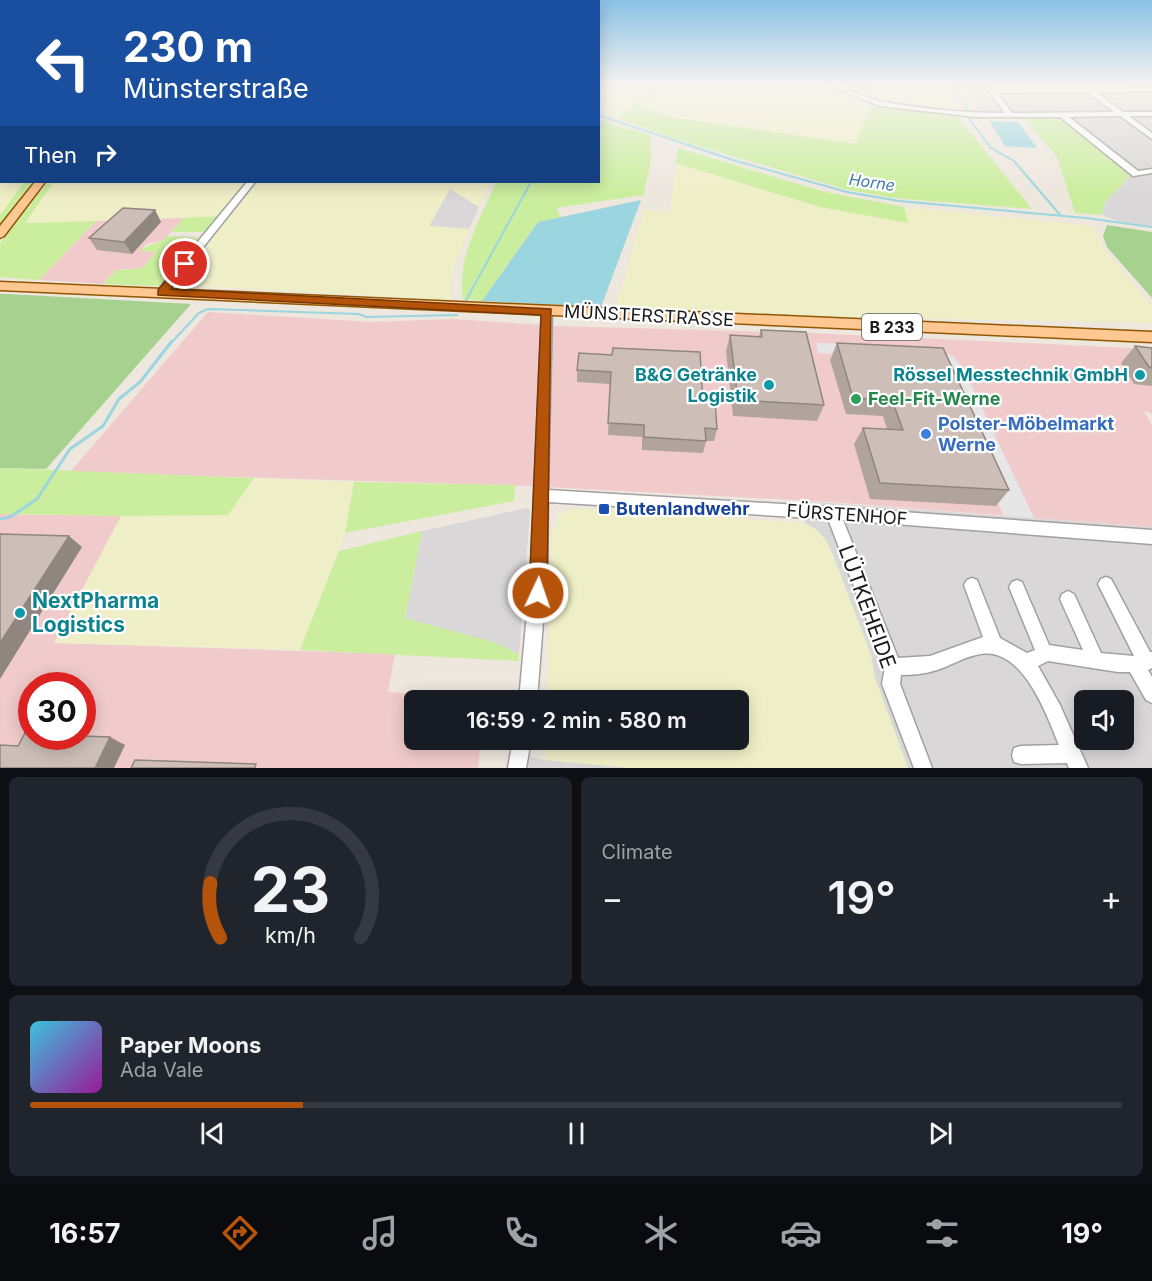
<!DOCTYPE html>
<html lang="en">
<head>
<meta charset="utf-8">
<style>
	body { margin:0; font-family:Inter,sans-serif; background:#20242c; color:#f1f3f6; height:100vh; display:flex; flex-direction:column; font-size:22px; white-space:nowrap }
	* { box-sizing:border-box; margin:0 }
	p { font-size:20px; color:#9ea1a6 }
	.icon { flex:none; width:33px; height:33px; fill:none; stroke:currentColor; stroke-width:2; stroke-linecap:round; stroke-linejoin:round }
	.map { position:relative; height:768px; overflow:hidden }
	.details { display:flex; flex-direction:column; gap:9px; padding:9px; background:#0d0f14; flex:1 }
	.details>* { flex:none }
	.guide { position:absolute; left:0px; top:0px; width:600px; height:183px; box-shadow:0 3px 15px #0003; background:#1a4fa0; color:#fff; overflow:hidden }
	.tools { position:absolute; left:1074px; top:690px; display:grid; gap:12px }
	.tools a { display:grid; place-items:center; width:60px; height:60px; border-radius:9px; background:#171b24; box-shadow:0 3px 15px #0003; font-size:30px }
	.speed { position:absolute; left:18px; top:672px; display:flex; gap:12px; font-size:30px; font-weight:700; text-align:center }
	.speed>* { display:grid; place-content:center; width:78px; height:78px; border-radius:50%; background:#171b24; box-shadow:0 3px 15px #0003; line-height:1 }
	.speed .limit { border:9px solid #d22; background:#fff; color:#111 }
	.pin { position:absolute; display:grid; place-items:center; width:51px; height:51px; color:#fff; margin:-26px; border:3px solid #fff; border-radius:50%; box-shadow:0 2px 6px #0007 }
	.me { position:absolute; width:66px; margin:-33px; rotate:3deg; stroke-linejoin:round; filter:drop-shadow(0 0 4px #0008) }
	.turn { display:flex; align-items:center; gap:21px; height:126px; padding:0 24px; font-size:27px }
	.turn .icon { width:78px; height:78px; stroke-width:2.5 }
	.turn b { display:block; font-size:42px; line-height:51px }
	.then { display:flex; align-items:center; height:57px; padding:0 24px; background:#0003; gap:12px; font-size:22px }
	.big { font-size:45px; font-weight:600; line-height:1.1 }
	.details .widget { flex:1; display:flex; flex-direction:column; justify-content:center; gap:9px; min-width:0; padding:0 21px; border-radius:9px; background:#20242c }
	.details .dial { align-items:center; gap:0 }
	.dial svg { height:156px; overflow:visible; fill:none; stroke:#363941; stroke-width:7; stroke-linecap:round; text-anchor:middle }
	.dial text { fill:#f1f3f6; stroke:none }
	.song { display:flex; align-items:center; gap:18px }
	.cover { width:72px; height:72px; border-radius:9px; background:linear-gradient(135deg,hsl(190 70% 55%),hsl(300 70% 35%)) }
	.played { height:6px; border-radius:3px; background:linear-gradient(90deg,#b45309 25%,#363941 25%) }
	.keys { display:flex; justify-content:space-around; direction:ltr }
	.heat { display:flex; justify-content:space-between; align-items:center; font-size:33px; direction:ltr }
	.details .tiles { flex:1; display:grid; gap:9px; grid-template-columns:1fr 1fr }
	.widget:last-child { grid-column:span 2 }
	.trip { position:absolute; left:404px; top:690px; width:345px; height:60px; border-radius:9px; background:#171b24; box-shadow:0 3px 15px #0003; font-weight:600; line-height:60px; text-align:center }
	.tabs { display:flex; height:96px; justify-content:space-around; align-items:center; background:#090b0e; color:#9ea1a6 }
	.tabs .icon { width:42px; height:42px }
	.tabs .current { color:#b45309 }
	.tabs b { font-size:27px; color:#f1f3f6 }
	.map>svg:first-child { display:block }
	.residential { fill:#d9d7d7; fill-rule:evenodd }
	.commercial { fill:#f1cbcc; fill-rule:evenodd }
	.farmland { fill:#efefc7 }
	.grass { fill:#cbee9e }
	.forest { fill:#a7d18f }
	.parking { fill:#e6e6e6 }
	.water { fill:#9ad5e0 }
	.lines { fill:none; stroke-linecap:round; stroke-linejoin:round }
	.stream-far1 { stroke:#9ad5e0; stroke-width:2 }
	.stream { stroke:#9ad5e0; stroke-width:3 }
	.minor-casing { stroke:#a1a1a1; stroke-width:3 }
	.major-casing { stroke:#915700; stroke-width:3 }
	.minor { fill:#fff; fill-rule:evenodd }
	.major { fill:#ffc892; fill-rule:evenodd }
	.wall { fill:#b0a49d }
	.shaded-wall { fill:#908680 }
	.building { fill:#cdbfb7; stroke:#908680; stroke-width:1.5 }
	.route { fill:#b45309; stroke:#753606; stroke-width:1.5 }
	.culture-dot { fill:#0f9aa8; stroke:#fff; stroke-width:2 }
	.leisure-dot { fill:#2e9e5b; stroke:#fff; stroke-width:2 }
	.shop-dot { fill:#3f7fe0; stroke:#fff; stroke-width:2 }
	.transit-dot { fill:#1a4fb4; stroke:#fff; stroke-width:2 }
	.labels { text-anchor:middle; stroke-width:4.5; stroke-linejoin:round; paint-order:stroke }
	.far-water-label { font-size:16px; font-style:italic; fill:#3d7aa9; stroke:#fff }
	.shield { fill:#fff; stroke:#5f5f5f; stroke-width:1.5 }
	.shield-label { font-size:16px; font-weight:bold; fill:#1a1a1a }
	.street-label { font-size:18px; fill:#1a1a1a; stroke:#fff }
	.culture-label { font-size:18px; font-weight:bold; fill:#0d838f; stroke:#fff; text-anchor:end }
	.leisure-label { font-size:18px; font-weight:bold; fill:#27864d; stroke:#fff; text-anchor:start }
	.shop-label { font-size:18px; font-weight:bold; fill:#366cbe; stroke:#fff; text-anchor:start }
	.transit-label { font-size:18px; font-weight:bold; fill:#164399; stroke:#fff; text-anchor:start }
	.near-culture-label { font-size:21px; font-weight:bold; fill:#0d838f; stroke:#fff; text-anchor:start }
	.near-street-label { font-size:21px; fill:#1a1a1a; stroke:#fff }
</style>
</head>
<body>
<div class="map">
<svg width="1152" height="768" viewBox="0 0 1152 768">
	<rect width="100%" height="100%" fill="#ede7de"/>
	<path class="residential" d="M1069,85H1152V226L1118,221L1102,215L1105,203L1129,177L1063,116H983L967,89Z
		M450,188L479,207L469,229L429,226Z
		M804,501L1152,527V768H908L875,678L871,655L833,555L809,525L804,523ZM1084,700H1124V740H1084Z
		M527,508L530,511L519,654L507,648L405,618L422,531Z
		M509,752L545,760L631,768H506Z"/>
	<path class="commercial" d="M183,218L164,240L146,244L141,250L157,252L142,268L116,270L103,284L39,280L96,221Z
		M208,312L371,322L452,319L559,326L811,333L1152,349V414L1144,411L1152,425V527L831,502L528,486L70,472Z
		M0,514L121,516L55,643L395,654L388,692L466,698L468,700H414V740H481L478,768H0ZM32,686H82V736H32Z"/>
	<path class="farmland" d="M0,85L2,182H24L0,215Z
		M599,85H653L620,119L599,112Z
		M661,85H826L872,104L857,144L669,117L640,106Z
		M873,85H949L962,110L873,99Z
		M676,163L820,207L907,223L904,207L1094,226L1102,246L1152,307V323L843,317L616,307L644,210L670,212Z
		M54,182H248L220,216L24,224Z
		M255,182H490L479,207L450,189L429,226L469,229L452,271L450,300L175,285Z
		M254,478L354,482L345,533L300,650L54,643L121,516L228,515Z
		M588,508L804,523L816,529L826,540L833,555L871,655L875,678L908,768H631L545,760L546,740H738V700H547L552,531L560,514L568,510Z"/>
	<path class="grass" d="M653,85H661L641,106L669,117L856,144L872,104L956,115L1032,209L893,198L844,189L666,136L620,119Z
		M1021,116H1063L1121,164L1129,177L1105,202L1102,215L1075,213L1057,157Z
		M599,120L650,135L651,161L643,195L556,208L561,217L538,222L482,301L463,299C456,258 481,218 496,182H598Z
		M678,148L825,192L904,207L908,223L820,207L676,163Z
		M24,182H33L0,226V215Z
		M48,182H54L25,223L96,221L39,280L0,277V243Z
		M220,216L204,232H171L183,218Z
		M167,236L196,238L199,241L160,286L103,284L116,270L142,268L156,252L140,251C148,242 159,246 167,236Z
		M0,468L254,478L228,515L121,516L0,514Z
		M354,482L515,485L514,501L345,533Z
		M422,531L405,618L496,643L519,654L518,661L300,650L339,551Z"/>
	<path class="forest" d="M1107,225L1152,232V298L1107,247L1103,236Z
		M0,294H8L191,304L46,469L0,468Z"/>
	<path class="parking" d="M816,343L928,347L953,356L964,370L1034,518L1004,516L933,359L818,353Z"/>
	<path class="water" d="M989,121L1018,122L1037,148L1005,146Z
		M641,200L601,307L482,301L538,222Z"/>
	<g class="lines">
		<path class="stream-far1" d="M953,85L967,108L966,113
			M598,115L736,161L847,192L899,201L1086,218L1152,227
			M967,116L991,148L1014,161L1061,216
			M465,302L531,182
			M171,343L199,313L208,309L359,314L366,317L457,315"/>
		<path class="stream" d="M0,519L10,517L37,499L70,449L103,426L119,399L140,382L172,341"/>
		<defs>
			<path id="minor" d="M826,85C846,85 864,99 884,102C923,109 965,113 1005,113L989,91L992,89L1152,87V91L1096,92L1123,112H1152V116H1129L1152,133V139L1120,116L1069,117L1138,171L1152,169V173L1133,176L1060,117H976L880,106ZM1087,92L1114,112L1012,113L997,93Z
				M247,182H255L166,294H158L157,292L158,290Z
				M547,308L552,312L548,490L833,507L1152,530V544L843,520L898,658L930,656L983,637L964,585L967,580L972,578L977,580L1000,638L1027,653L1035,650L1009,587L1012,582L1017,580L1022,582L1049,645L1083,650L1060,599L1062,594L1068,591L1074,594L1101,653L1134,656L1098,584L1101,579L1106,577L1111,579L1150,652H1152V668L1148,670L1152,677V703L1146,700L1130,672H1118L1048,661L1038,666L1060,705L1088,768H1069L1067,763L1021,764L1014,762L1012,755L1014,748L1021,746L1059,745C1046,713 1021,642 976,655C962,658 950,666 937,670C925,674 913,675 901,675L900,684L932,768H914L882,684L885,667L828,519L548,502L547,570L537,700H519L531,570L542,312Z
				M513,740H531L526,768H508Z"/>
			<path id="major" d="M35,182H45L4,236L0,238V226Z
				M0,282L1152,332V342L0,290Z"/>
		</defs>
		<use href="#minor" class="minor-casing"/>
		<use href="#major" class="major-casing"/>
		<use href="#minor" class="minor"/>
		<use href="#major" class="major"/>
	</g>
	<path class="wall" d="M155,210L161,222L132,254L97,250L89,238Z
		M761,330L824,405L817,421L733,416L726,351L730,335L759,336Z
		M837,343L1009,490L996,506L870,499L854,444L863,428L887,429L883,416L846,414L830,360Z
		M1135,346L1152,348V386L1134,384L1121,363Z
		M579,353L703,401L717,429L714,441H706L703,453L642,450V437L608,435L610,384L577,382V370Z"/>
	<path class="shaded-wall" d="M155,210L161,222L132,254L124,242Z
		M69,536L82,547L0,679V643Z
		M110,737L125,745L114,768H95Z"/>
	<path class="building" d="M123,208L155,210L124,242L89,238Z
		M761,330L806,332L824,405L738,400L730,335L762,337Z
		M837,343L943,348L1009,490L880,483L863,428L903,430L892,400L853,398Z
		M1135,346L1152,348V368L1149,367Z
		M613,348L700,352L703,401H715L717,429L705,428L706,441L644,437V425L608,423L611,372L577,370L579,353L612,355Z
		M0,534L69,536L0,643Z
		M25,733H32V736H82L110,737L95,768H0V745L18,746Z
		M135,760L256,764L255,768H131Z"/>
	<linearGradient id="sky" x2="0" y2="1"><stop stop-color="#89c1e5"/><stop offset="0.44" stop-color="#f7f4f0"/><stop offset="1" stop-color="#f7f4f0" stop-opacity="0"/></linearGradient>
	<rect width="1152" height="193" fill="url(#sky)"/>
	<path class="route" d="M185,261L191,264L171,289L551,309L547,593L544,599L538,602L532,599L529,593L541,315L158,295V290L181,262Z"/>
	<g class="culture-dot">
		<circle cx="1140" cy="375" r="6"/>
		<circle cx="769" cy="385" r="6"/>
		<circle cx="20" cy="613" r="6"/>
	</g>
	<circle class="leisure-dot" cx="856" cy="399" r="6"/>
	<circle class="shop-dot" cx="926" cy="434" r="6"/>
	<rect class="transit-dot" x="598" y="503" width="12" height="12" rx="3"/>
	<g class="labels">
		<g class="far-water-label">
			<text transform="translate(872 182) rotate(8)" y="6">Horne</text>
		</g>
		<rect class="shield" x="862" y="314" width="60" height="26" rx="4.5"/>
		<g class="shield-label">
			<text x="892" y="333">B 233</text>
		</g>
		<g class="street-label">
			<text transform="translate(649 316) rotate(3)" y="6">MÜNSTERSTRASSE</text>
			<text transform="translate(847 515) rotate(4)" y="6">FÜRSTENHOF</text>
		</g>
		<g class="culture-label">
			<text x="757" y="381">B&amp;G Getränke<tspan x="757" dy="21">Logistik</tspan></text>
			<text x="1128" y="381">Rössel Messtechnik GmbH</text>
		</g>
		<g class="leisure-label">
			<text x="868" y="405">Feel-Fit-Werne</text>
		</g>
		<g class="shop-label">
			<text x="938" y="430">Polster-Möbelmarkt<tspan x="938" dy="21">Werne</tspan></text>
		</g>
		<g class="transit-label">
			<text x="616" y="515">Butenlandwehr</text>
		</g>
		<g class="near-culture-label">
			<text x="32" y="608">NextPharma<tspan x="32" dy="24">Logistics</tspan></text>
		</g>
		<g class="near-street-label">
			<text transform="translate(867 607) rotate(70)" y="7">LÜTKEHEIDE</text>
		</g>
	</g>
</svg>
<div class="tools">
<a><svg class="icon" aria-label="sound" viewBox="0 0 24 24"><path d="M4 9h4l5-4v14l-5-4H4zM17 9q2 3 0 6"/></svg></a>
</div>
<div class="speed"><div class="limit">30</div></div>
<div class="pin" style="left:185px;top:264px;background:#d93025"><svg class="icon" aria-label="arrive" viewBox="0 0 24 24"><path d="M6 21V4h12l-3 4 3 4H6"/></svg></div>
<svg class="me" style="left:538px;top:593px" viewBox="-20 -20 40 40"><circle r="17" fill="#b45309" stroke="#fff" stroke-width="3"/><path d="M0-11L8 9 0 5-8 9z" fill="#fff"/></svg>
<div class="trip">16:59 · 2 min · 580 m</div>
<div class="guide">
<div class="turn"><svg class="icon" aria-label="left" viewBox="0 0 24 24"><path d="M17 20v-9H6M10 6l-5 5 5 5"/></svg><div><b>230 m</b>Münsterstraße</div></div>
<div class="then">Then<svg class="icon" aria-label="right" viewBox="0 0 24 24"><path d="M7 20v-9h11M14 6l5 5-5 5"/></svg></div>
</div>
</div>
<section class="details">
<div class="tiles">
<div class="widget dial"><svg viewBox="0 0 100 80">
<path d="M14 69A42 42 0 1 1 86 69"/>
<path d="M14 69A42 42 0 0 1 9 41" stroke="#b45309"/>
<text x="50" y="56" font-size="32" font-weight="700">23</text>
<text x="50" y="72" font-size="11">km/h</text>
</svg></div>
<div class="widget"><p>Climate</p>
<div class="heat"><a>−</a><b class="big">19°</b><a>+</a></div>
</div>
<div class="widget">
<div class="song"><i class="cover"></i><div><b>Paper Moons</b><p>Ada Vale</p></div></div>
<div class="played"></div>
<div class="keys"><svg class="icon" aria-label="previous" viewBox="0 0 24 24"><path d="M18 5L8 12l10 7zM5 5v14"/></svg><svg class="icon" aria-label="pause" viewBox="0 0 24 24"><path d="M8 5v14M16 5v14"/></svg><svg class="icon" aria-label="next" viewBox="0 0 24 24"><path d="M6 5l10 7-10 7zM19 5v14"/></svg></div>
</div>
</div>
</section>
<nav class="tabs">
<b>16:57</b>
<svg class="icon current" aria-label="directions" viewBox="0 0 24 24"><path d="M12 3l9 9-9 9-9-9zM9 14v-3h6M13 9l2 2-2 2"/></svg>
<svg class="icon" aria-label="music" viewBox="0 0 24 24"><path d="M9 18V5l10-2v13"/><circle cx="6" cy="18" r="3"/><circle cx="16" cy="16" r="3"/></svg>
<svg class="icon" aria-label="phone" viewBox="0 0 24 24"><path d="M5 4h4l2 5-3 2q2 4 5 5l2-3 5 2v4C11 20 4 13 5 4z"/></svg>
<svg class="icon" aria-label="climate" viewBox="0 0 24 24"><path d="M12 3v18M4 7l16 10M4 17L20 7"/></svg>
<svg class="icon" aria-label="car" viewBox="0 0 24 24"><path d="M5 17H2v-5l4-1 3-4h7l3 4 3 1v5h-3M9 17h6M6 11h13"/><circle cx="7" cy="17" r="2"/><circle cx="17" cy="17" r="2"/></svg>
<svg class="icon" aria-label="filters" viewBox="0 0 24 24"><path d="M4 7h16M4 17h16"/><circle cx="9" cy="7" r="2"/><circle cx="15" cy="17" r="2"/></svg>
<b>19°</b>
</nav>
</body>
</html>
